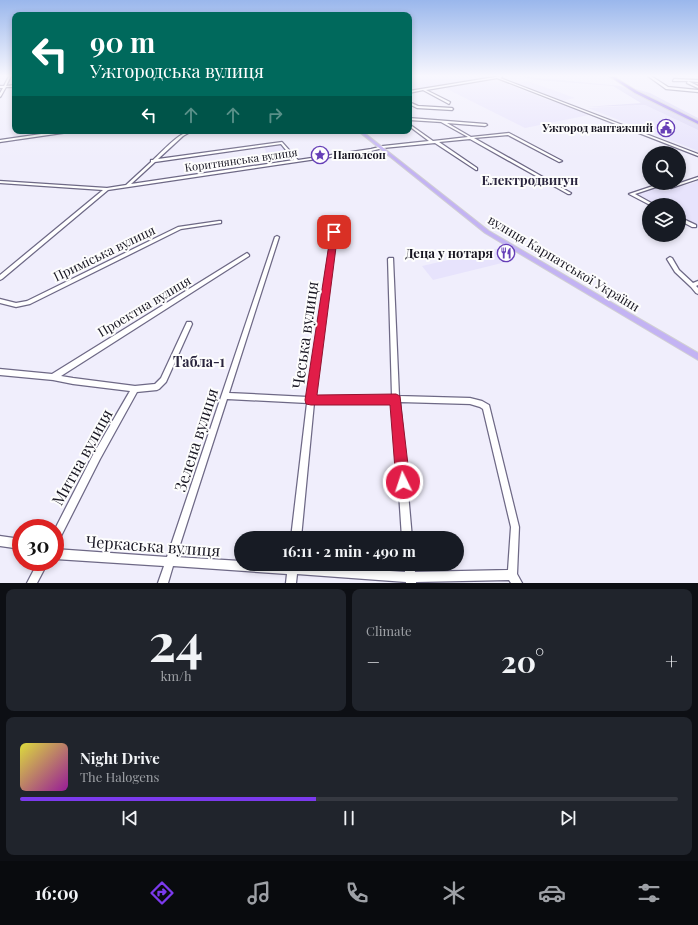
<!DOCTYPE html>
<html lang="en">
<head>
<meta charset="utf-8">
<style>
	body { margin:0; font-family:"Playfair Display",serif; background:#20242c; color:#f1f3f6; height:100vh; display:flex; flex-direction:column; font-size:15px; white-space:nowrap }
	* { box-sizing:border-box; margin:0 }
	p { font-size:13px; color:#9ea1a6 }
	.icon { flex:none; width:22px; height:22px; fill:none; stroke:currentColor; stroke-width:2; stroke-linecap:round; stroke-linejoin:round }
	.map { position:relative; height:583px; overflow:hidden }
	.panel { display:flex; flex-direction:column; gap:6px; padding:6px; background:#0d0f14; flex:1 }
	.panel>* { flex:none }
	.hud { position:absolute; left:12px; top:12px; width:400px; height:122px; border-radius:8px; box-shadow:0 2px 6px #0003; background:#00695c; color:#fff; overflow:hidden }
	.fabs { position:absolute; left:642px; top:146px; display:grid; gap:8px }
	.fabs a { display:grid; place-items:center; width:44px; height:44px; border-radius:50%; background:#171b24; box-shadow:0 2px 6px #0003; font-size:20px }
	.speed { position:absolute; left:12px; top:519px; display:flex; gap:8px; font-size:20px; font-weight:700; text-align:center }
	.speed>* { display:grid; place-content:center; width:52px; height:52px; border-radius:50%; background:#171b24; box-shadow:0 2px 6px #0003; line-height:1 }
	.speed .limit { border:6px solid #d22; background:#fff; color:#111 }
	.pin { position:absolute; display:grid; place-items:center; width:34px; height:34px; color:#fff; margin:-17px; border-radius:8px; box-shadow:0 2px 6px #0006 }
	.me { position:absolute; width:44px; margin:-22px; rotate:356deg; stroke-linejoin:round; filter:drop-shadow(0 0 3px #0008) }
	.turn { display:flex; align-items:center; gap:14px; height:84px; padding:0 12px; font-size:18px }
	.turn .icon { width:52px; height:52px; stroke-width:2.5 }
	.turn b { display:block; font-size:28px; line-height:34px }
	.lanes { display:flex; align-items:center; height:38px; padding:0 12px; background:#0003; justify-content:center; gap:20px; direction:ltr }
	.lanes .off { opacity:.35 }
	.big { font-size:30px; font-weight:700; line-height:1.1 }
	.panel .tile { flex:1; display:flex; flex-direction:column; justify-content:center; gap:6px; min-width:0; padding:0 14px; border-radius:8px; background:#20242c }
	.panel .dial { align-items:center; gap:0 }
	.dial b { font-size:52px; line-height:1 }
	.song { display:flex; align-items:center; gap:12px }
	.cover { width:48px; height:48px; border-radius:6px; background:linear-gradient(135deg,hsl(60 70% 55%),hsl(300 70% 35%)) }
	.played { height:4px; border-radius:2px; background:linear-gradient(90deg,#7c3aed 45%,#363941 45%) }
	.keys { display:flex; justify-content:space-around; direction:ltr }
	.heat { display:flex; justify-content:space-between; align-items:center; font-size:22px; direction:ltr }
	.panel .tiles { flex:1; display:grid; gap:6px; grid-template-columns:1fr 1fr }
	.tile:last-child { grid-column:span 2 }
	.trip { position:absolute; left:234px; top:531px; width:230px; height:40px; border-radius:20px; background:#171b24; box-shadow:0 2px 6px #0003; font-weight:700; line-height:40px; text-align:center }
	.tab-bar { display:flex; height:64px; justify-content:space-around; align-items:center; background:#090b0e; color:#9ea1a6 }
	.tab-bar .icon { width:28px; height:28px }
	.tab-bar .active { color:#7c3aed }
	.tab-bar b { font-size:18px; color:#f1f3f6 }
	.map>svg:first-child { display:block }
	.built { fill:#e7e3fc }
	.green { fill:#dcd7f6 }
	.lines { fill:none; stroke-linecap:round; stroke-linejoin:round }
	.minor-casing { stroke:#6e6986; stroke-width:2.5 }
	.major-casing { stroke:#d1d0d3; stroke-width:2 }
	.highway-casing { stroke:#d1d0d3; stroke-width:2 }
	.minor { fill:#fff; fill-rule:evenodd }
	.major { fill:#c3b3f3; fill-rule:evenodd }
	.highway { fill:#9b81eb; fill-rule:evenodd }
	.route { fill:#e11d48; stroke:#92132f }
	.labels { text-anchor:middle; stroke-width:4; stroke-linejoin:round; paint-order:stroke }
	.far-poi-label { font-size:11px; font-weight:bold; fill:#171521; stroke:#fdfdfd; text-anchor:end }
	.far-street-label { font-size:11px; fill:#171521; stroke:#fdfdfd }
	.far-quarter-label { font-size:13px; font-weight:bold; fill:#2a253e; stroke:#fdfdfd }
	.street-label { font-size:13px; fill:#171521; stroke:#fdfdfd }
	.poi-label { font-size:13px; font-weight:bold; fill:#171521; stroke:#fdfdfd; text-anchor:end }
	.neighbourhood-label { font-size:14px; font-weight:bold; fill:#2a253e; stroke:#fdfdfd }
	.near-street-label { font-size:16px; fill:#171521; stroke:#fdfdfd }
</style>
</head>
<body>
<div class="map">
<svg width="698" height="583" viewBox="0 0 698 583">
	<rect width="100%" height="100%" fill="#f0eefc"/>
	<path class="built" d="M409,76H491L485,77L487,79L409,90Z
		M495,79L545,99L594,114L525,128L443,87Z
		M528,81L575,98L561,101L516,83Z
		M645,105L698,130V151L588,108Z
		M280,145L292,159L270,162L264,147Z
		M696,180H698V226L679,217V205H655L635,195L655,187L665,191L696,182Z
		M504,247L516,255L512,258L514,260L433,280L422,266Z"/>
	<path class="green" d="M519,76L621,86L698,124V130L645,105L586,107L641,103L613,86L537,80Z
		M629,87L650,93L698,118V122Z"/>
	<g class="lines">
		<defs>
			<path id="minor" d="M9,76H11L6,86L15,85V87H6L1,96L0,97V93L3,88H0V86H4Z
				M501,76L502,77L500,78L698,154V156L497,78L426,90L450,102L449,104L423,90L409,93V91Z
				M648,76H651L668,87L698,90V92L666,89Z
				M674,79L698,80V82L688,81L698,86V88L687,83L688,81H673Z
				M409,102L418,106L452,108L453,109L452,110L417,108L409,104Z
				M409,118L486,124L487,125L485,126L447,123L471,137L509,133L562,161L559,162L508,135L474,138L571,193L570,194H568L470,139L439,142L477,168V170H476L435,143L383,148L371,151L108,190L2,279L0,280V275L103,190L0,183V181L107,188L126,185L151,162V160H153C162,152 180,131 192,131L183,136L158,159L282,142L298,160L371,149L383,146L429,141L409,126V124L433,141L468,137L441,122L409,120ZM281,144L294,160L131,184L155,162Z
				M62,131H71L69,132L0,142V140Z
				M698,177V179L671,188L659,186L635,194L655,205H650L629,194L659,184L671,186Z
				M679,217L696,225V227H692L679,220Z
				M219,221H221V223L181,229L30,304L16,307L0,303V299L16,303L27,301L178,227Z
				M332,231H334L336,232L315,397L392,396L388,259L389,258H393L399,396L470,398L482,401L489,405L519,527L517,574L522,583H511L509,580L416,582V583H406V582L297,574L296,583H286L287,574L173,566L168,583H158L164,566L55,559V549L167,557L275,237L277,236L279,237L229,393L308,397ZM227,399L307,403L291,538H301L314,403L393,402L402,538H412L400,402L470,404L480,407L483,409L511,527L508,570L415,572L414,564H404L405,572L298,565V564H241V561L176,557Z
				M247,253L249,255V256L61,376L73,378L135,386L155,384L161,378L187,322H191L192,324L166,382L159,389L157,390L137,392L100,459L58,542L55,544V529L94,453L130,391L73,384L53,380L0,375V369L52,374Z
				M670,257L672,258L679,270L693,283L698,281V285L696,286L698,288V294L696,293L691,287L675,272L667,259Z
				M0,536L21,539V549L0,546Z
				M38,562H48L37,583H27Z"/>
			<path id="major" d="M358,131H362L489,231L698,353V360L485,233Z"/>
			<path id="highway" d="M613,76L637,91L698,121V124L635,93L609,76Z"/>
		</defs>
		<use href="#minor" class="minor-casing"/>
		<use href="#major" class="major-casing"/>
		<use href="#highway" class="highway-casing"/>
		<use href="#minor" class="minor"/>
		<use href="#major" class="major"/>
		<use href="#highway" class="highway"/>
	</g>
	<linearGradient id="sky" x2="0" y2="1"><stop stop-color="#9ab7ec"/><stop offset="0.48" stop-color="#f8f7fe"/><stop offset="1" stop-color="#f8f7fe" stop-opacity="0"/></linearGradient>
	<rect width="698" height="158" fill="url(#sky)"/>
	<path class="route" d="M331,231L338,232L317,395L396,394L400,396L410,482L408,487L403,489L398,487L396,482L390,405H311L306,404L305,400Z"/>
	<defs>
		<symbol id="civic-ring" viewBox="-11 -11 22 22"><circle r="9.5" fill="#fdfdfd" stroke="#663fb7" stroke-width="1.5"/><path d="M-.6-6.5H3V-4.5H.6V-3L4-1V1h2V6H-6V1h2V-1L-.6-3ZM-1.2 2.5V6h2.4V2.5Z" fill="#663fb7"/></symbol>
		<symbol id="sight-ring" viewBox="-11 -11 22 22"><circle r="9.5" fill="#fdfdfd" stroke="#663fb7" stroke-width="1.5"/><path d="M0-6L1.8-2.2L6-1.7L2.9 1.2L3.7 5.4L0 3.3L-3.7 5.4L-2.9 1.2L-6-1.7L-1.8-2.2Z" fill="#663fb7"/></symbol>
		<symbol id="restaurant-ring" viewBox="-11 -11 22 22"><circle r="9.5" fill="#fdfdfd" stroke="#663fb7" stroke-width="1.5"/><path d="M-5-6h1v4h1v-4h1v4h1v-4h1v5L-1.5 .5V6h-2V.5L-5-1ZM5-6V6H3V1.5H1.5Q1.5-4 5-6Z" fill="#663fb7"/></symbol>
	</defs>
	<g fill-rule="evenodd">
		<use href="#civic-ring" x="656" y="118" width="20" height="20"/>
		<use href="#sight-ring" x="310" y="145" width="20" height="20"/>
		<use href="#restaurant-ring" x="496" y="243" width="20" height="20"/>
	</g>
	<g class="labels">
		<g class="far-poi-label">
			<text x="653" y="132">Ужгород вантажний</text>
			<text x="333" y="159" text-anchor="start">Наполеон</text>
		</g>
		<g class="far-street-label">
			<text transform="translate(241 160) rotate(-8)" y="4">Коритнянська вулиця</text>
		</g>
		<g class="far-quarter-label">
			<text x="530" y="185">Електродвигун</text>
		</g>
		<g class="street-label">
			<text transform="translate(104 253) rotate(-26)" y="5">Приміська вулиця</text>
			<text transform="translate(564 263) rotate(31)" y="5">вулиця Карпатської України</text>
			<text transform="translate(144 306) rotate(-31)" y="5">Проектна вулиця</text>
		</g>
		<g class="poi-label">
			<text x="493" y="258">Деца у нотаря</text>
		</g>
		<g class="neighbourhood-label">
			<text x="199" y="367">Табла-1</text>
		</g>
		<g class="near-street-label">
			<text transform="translate(305 335) rotate(-82)" y="6">Чеська вулиця</text>
			<text transform="translate(196 440) rotate(-72)" y="6">Зелена вулиця</text>
			<text transform="translate(82 457) rotate(-61)" y="6">Митна вулиця</text>
			<text transform="translate(153 546) rotate(4)" y="6">Черкаська вулиця</text>
		</g>
	</g>
</svg>
<div class="fabs">
<a><svg class="icon" aria-label="search" viewBox="0 0 24 24"><circle cx="10" cy="10" r="6"/><path d="M15 15l6 6"/></svg></a>
<a><svg class="icon" aria-label="layers" viewBox="0 0 24 24"><path d="M12 4l9 5-9 5-9-5zM3 14l9 5 9-5"/></svg></a>
</div>
<div class="speed"><div class="limit">30</div></div>
<div class="pin" style="left:334px;top:232px;background:#d93025"><svg class="icon" aria-label="arrive" viewBox="0 0 24 24"><path d="M6 21V4h12l-3 4 3 4H6"/></svg></div>
<svg class="me" style="left:403px;top:482px" viewBox="-20 -20 40 40"><circle r="17" fill="#e11d48" stroke="#fff" stroke-width="3"/><path d="M0-11L8 9 0 5-8 9z" fill="#fff"/></svg>
<div class="trip">16:11 · 2 min · 490 m</div>
<div class="hud">
<div class="turn"><svg class="icon" aria-label="left" viewBox="0 0 24 24"><path d="M17 20v-9H6M10 6l-5 5 5 5"/></svg><div><b>90 m</b>Ужгородська вулиця</div></div>
<div class="lanes"><svg class="icon" aria-label="left" viewBox="0 0 24 24"><path d="M17 20v-9H6M10 6l-5 5 5 5"/></svg><svg class="icon off" aria-label="ahead" viewBox="0 0 24 24"><path d="M12 20V5M6 11l6-6 6 6"/></svg><svg class="icon off" aria-label="ahead" viewBox="0 0 24 24"><path d="M12 20V5M6 11l6-6 6 6"/></svg><svg class="icon off" aria-label="right" viewBox="0 0 24 24"><path d="M7 20v-9h11M14 6l5 5-5 5"/></svg></div>
</div>
</div>
<section class="panel">
<div class="tiles">
<div class="tile dial"><b>24</b><p>km/h</p></div>
<div class="tile"><p>Climate</p>
<div class="heat"><a>−</a><b class="big">20°</b><a>+</a></div>
</div>
<div class="tile">
<div class="song"><i class="cover"></i><div><b>Night Drive</b><p>The Halogens</p></div></div>
<div class="played"></div>
<div class="keys"><svg class="icon" aria-label="previous" viewBox="0 0 24 24"><path d="M18 5L8 12l10 7zM5 5v14"/></svg><svg class="icon" aria-label="pause" viewBox="0 0 24 24"><path d="M8 5v14M16 5v14"/></svg><svg class="icon" aria-label="next" viewBox="0 0 24 24"><path d="M6 5l10 7-10 7zM19 5v14"/></svg></div>
</div>
</div>
</section>
<nav class="tab-bar">
<b>16:09</b>
<svg class="icon active" aria-label="directions" viewBox="0 0 24 24"><path d="M12 3l9 9-9 9-9-9zM9 14v-3h6M13 9l2 2-2 2"/></svg>
<svg class="icon" aria-label="music" viewBox="0 0 24 24"><path d="M9 18V5l10-2v13"/><circle cx="6" cy="18" r="3"/><circle cx="16" cy="16" r="3"/></svg>
<svg class="icon" aria-label="phone" viewBox="0 0 24 24"><path d="M5 4h4l2 5-3 2q2 4 5 5l2-3 5 2v4C11 20 4 13 5 4z"/></svg>
<svg class="icon" aria-label="climate" viewBox="0 0 24 24"><path d="M12 3v18M4 7l16 10M4 17L20 7"/></svg>
<svg class="icon" aria-label="car" viewBox="0 0 24 24"><path d="M5 17H2v-5l4-1 3-4h7l3 4 3 1v5h-3M9 17h6M6 11h13"/><circle cx="7" cy="17" r="2"/><circle cx="17" cy="17" r="2"/></svg>
<svg class="icon" aria-label="filters" viewBox="0 0 24 24"><path d="M4 7h16M4 17h16"/><circle cx="9" cy="7" r="2"/><circle cx="15" cy="17" r="2"/></svg>
</nav>
</body>
</html>
